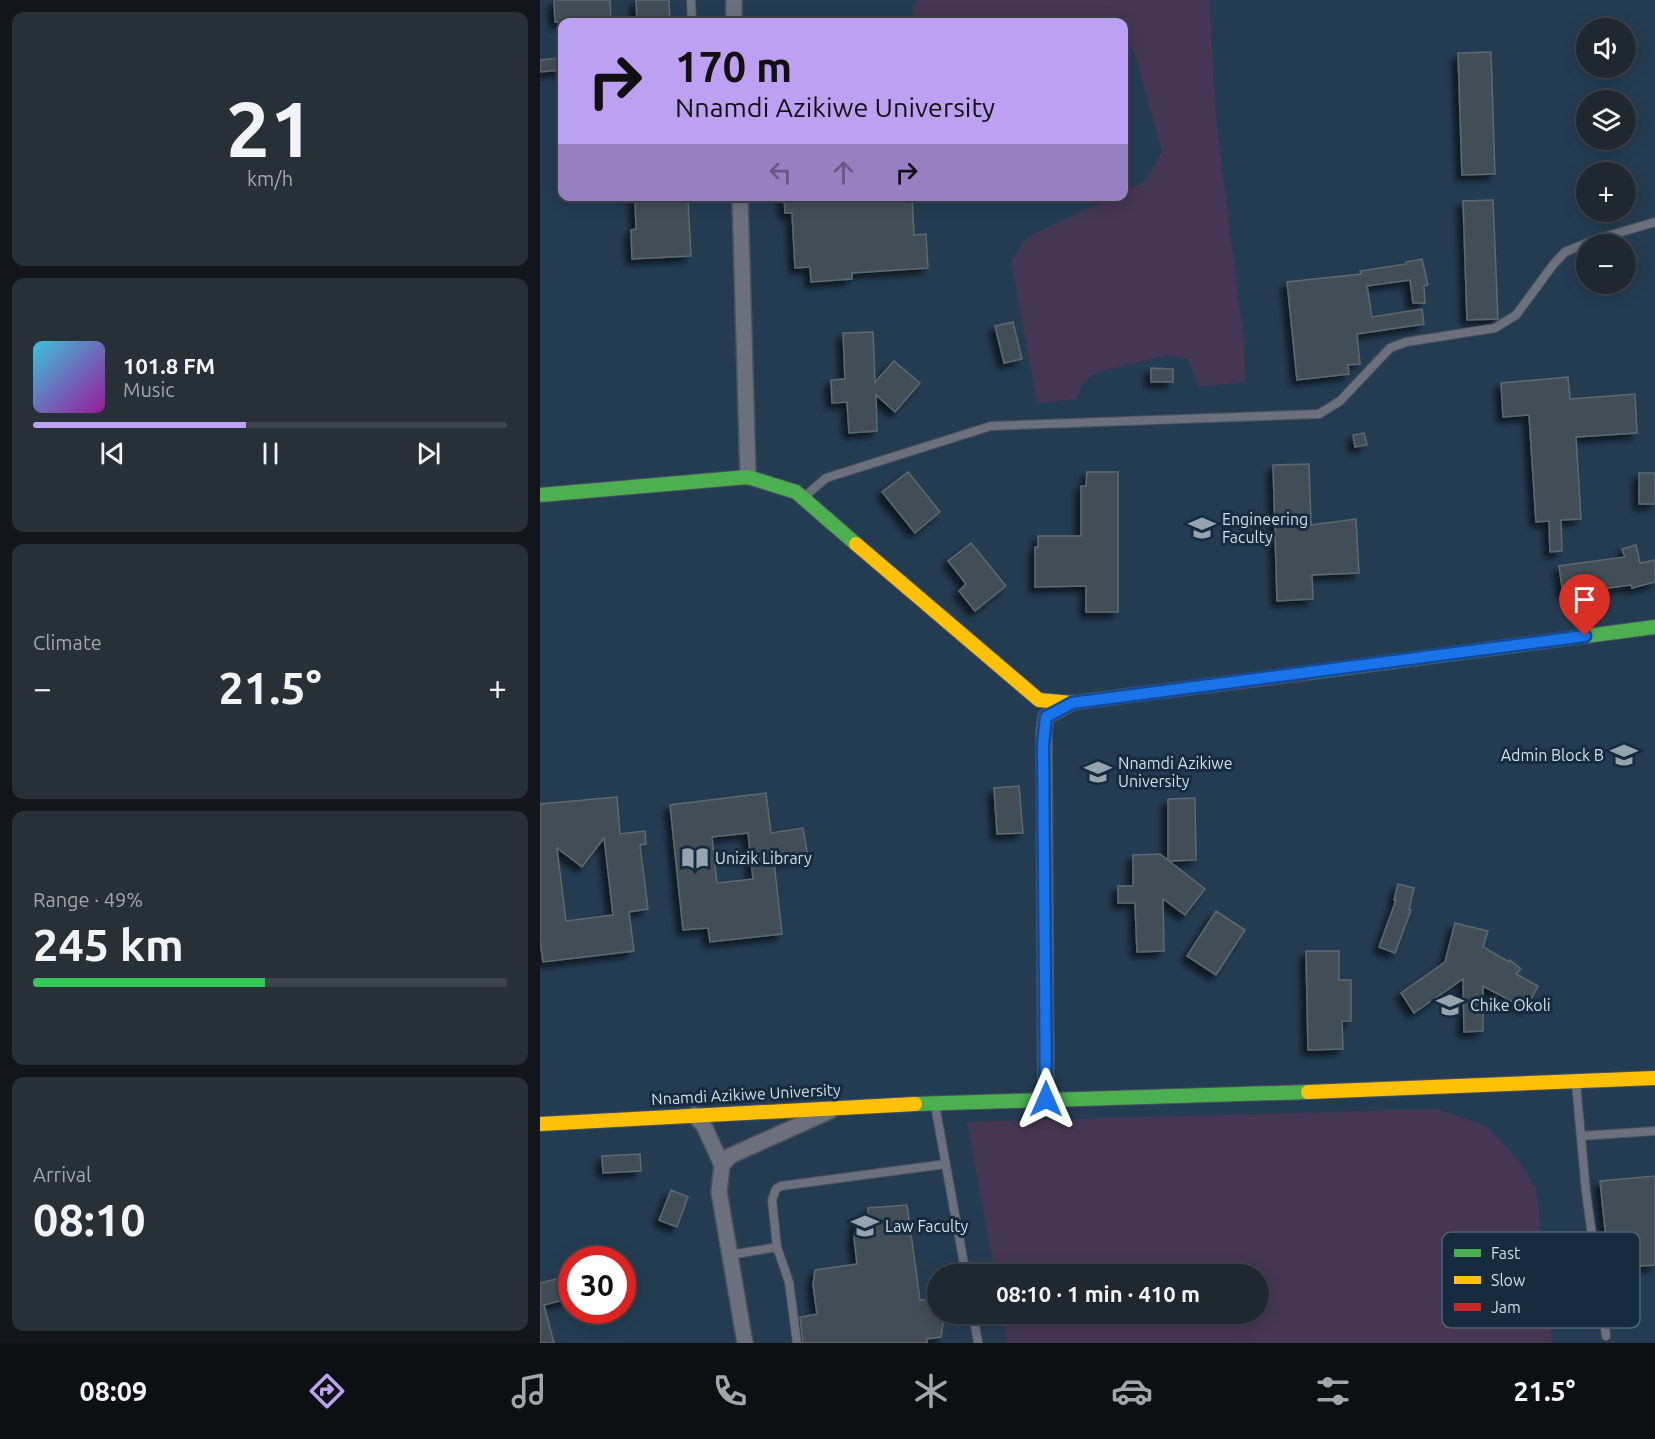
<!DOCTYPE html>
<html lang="en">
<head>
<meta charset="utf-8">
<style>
	body { margin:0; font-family:Ubuntu,sans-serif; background:#283037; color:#f1f3f6; height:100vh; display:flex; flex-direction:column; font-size:22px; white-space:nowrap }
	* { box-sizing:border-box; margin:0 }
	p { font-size:20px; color:#a2a6aa }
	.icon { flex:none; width:33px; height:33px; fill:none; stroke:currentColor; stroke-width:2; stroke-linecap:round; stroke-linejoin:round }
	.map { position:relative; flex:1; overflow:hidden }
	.side { display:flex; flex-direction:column; gap:12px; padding:12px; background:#12161a; width:540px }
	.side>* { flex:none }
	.guide { position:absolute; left:18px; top:18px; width:570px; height:183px; border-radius:12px; box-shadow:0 3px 15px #0003,0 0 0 2px #3d444b; background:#bca0f2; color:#111; overflow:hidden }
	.buttons { position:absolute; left:1036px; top:18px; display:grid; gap:12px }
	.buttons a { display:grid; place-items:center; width:60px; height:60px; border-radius:50%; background:#20282f; box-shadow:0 3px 15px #0003,0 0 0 2px #3d444b; font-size:30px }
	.speed { position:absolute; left:18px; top:1246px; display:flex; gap:12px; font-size:30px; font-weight:700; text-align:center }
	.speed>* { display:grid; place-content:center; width:78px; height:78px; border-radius:50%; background:#20282f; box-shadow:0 3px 15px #0003,0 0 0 2px #3d444b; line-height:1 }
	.speed .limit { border:9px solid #d22; background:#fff; color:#111 }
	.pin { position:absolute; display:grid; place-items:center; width:51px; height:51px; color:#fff; margin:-62px -26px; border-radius:50% 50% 50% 0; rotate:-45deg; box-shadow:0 0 6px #0007 }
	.pin .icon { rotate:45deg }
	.me { position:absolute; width:66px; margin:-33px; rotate:0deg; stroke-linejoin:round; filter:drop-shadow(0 0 4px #0008) }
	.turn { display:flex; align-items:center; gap:21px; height:126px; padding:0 18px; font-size:27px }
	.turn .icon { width:78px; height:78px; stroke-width:2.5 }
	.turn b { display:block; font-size:42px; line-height:51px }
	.lanes { display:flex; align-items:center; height:57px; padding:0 18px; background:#0003; justify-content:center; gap:30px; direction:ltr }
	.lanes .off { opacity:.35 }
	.big { font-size:45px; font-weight:600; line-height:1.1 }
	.side .widget { flex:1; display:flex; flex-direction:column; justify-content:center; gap:9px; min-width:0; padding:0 21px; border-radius:12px; background:#283037 }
	.side .dial { align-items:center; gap:0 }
	.dial b { font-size:78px; line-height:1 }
	.song { display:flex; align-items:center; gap:18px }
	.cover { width:72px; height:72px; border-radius:9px; background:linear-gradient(135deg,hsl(190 70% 55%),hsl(300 70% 35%)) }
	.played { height:6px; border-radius:3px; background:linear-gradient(90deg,#bca0f2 45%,#3d444b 45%) }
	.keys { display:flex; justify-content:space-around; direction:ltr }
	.heat { display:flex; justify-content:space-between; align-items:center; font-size:33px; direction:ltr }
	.charge { height:9px; border-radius:4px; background:linear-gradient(90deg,#34c759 49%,#3d444b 0) }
	.trip { position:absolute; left:387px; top:1264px; width:342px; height:60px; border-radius:30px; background:#20282f; box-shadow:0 3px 15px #0003,0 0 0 2px #3d444b; font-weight:600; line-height:60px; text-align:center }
	.dock { display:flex; height:96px; justify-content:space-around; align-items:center; background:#0d1013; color:#a2a6aa }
	.dock .icon { width:42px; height:42px }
	.dock .current { color:#bca0f2 }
	.dock b { font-size:27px; color:#f1f3f6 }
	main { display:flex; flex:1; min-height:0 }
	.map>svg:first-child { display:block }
	.built { fill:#243c52; fill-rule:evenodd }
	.green { fill:#453653 }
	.building { fill:#434e54; stroke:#5d696f; stroke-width:1.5; fill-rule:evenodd; filter:url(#shadow) }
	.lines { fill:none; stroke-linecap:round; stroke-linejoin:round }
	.lane-casing { stroke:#4a535c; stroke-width:10 }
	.street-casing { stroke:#4a535c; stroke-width:18 }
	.fast-casing { stroke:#4a535c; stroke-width:16 }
	.slow-casing { stroke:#4a535c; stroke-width:16 }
	.jam-casing { stroke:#4a535c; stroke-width:16 }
	.lane { stroke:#6b707c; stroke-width:8 }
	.street { stroke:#6b707c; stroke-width:15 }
	.fast { stroke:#4caf50; stroke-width:14 }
	.slow { stroke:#ffc107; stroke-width:14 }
	.jam { stroke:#c62828; stroke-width:14 }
	.route-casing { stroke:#114b97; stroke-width:15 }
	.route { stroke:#1a73e8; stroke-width:10 }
	.labels { text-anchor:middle; stroke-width:6; stroke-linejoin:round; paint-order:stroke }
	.poi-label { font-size:16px; fill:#d1deea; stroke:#172b3e; text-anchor:start }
	.street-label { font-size:16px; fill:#d1deea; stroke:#172b3e }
	.key { fill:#172b3e; stroke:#4f6172; stroke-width:1.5 }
	.key-label { font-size:16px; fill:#d1deea }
</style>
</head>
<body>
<main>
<section class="side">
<div class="widget dial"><b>21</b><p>km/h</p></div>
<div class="widget">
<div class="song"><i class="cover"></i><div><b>101.8 FM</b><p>Music</p></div></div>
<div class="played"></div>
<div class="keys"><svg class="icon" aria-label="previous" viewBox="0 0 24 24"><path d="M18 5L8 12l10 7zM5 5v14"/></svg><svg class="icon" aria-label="pause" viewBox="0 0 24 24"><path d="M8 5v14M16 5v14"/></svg><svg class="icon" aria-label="next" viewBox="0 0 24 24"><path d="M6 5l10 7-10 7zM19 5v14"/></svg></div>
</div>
<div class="widget"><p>Climate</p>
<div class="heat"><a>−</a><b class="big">21.5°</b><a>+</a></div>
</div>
<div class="widget"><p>Range · 49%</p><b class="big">245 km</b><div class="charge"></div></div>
<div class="widget"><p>Arrival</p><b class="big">08:10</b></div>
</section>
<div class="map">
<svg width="1115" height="1343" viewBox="0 0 1115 1343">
	<defs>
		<filter id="shadow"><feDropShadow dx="-5.5" dy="5.5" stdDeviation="3" flood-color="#0009"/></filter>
	</defs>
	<rect width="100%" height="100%" fill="#2a353f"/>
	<path class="built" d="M0,0H1115V1343H0ZM22,22H584V196H22ZM1047,28H1086V68H1047ZM1047,100H1086V140H1047ZM1047,172H1086V212H1047ZM1047,244H1086V284H1047ZM32,1260H82V1311H32ZM398,1275H718V1314H398Z"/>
	<path class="green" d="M378,0H669L677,128L704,345L705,382L658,387L648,359L628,355L561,371L543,382L537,399L497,403L471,261L487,237L573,197L584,196V191L606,181L622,151L594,51L584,43V22H375L373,6Z
		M898,1109L946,1126L976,1157L996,1188L1012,1343H467L462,1314H718V1275H455L427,1122Z"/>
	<path class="building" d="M14,0H70L71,22H15Z
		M96,0H129L130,22H97Z
		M951,52L955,174L922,175L918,53Z
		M22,58V70L0,72V60Z
		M95,196H145V200H148L151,256L92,259L91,230L96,229Z
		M244,196H372L374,235L386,234L388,268L312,273V279L271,282L270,267L255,268L252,213H245Z
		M953,200L958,319L927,320L923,201Z
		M882,259L888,285L884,286L885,303H873L870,280L827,286L832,317L882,309L884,324L817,334L820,364L808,365L809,374L757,380L747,282L821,274L820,271L866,264V262Z
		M473,322L482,359L464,363L455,326Z
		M333,332L335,382L354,361L380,383L355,412L336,395L337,431L309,433L307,402L292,403L291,380L305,379L303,333Z
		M611,368L633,369V382H611Z
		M1028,377L1030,399L1095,394L1097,433L1036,437L1041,519L1021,520L1022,551L1010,552L1009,521L996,522L989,415L963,417L961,383Z
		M824,433L827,445L815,447L813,435Z
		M769,464L771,525L816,519L819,573L772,575L773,599L737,601L733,465Z
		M368,472L400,512L375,533L342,492Z
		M547,472H578V612H546V586L495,587V547H498V536H541V486H546Z
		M1099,473H1115V504H1099Z
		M431,543L466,586L435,611L419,591L426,584L408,561Z
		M1096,545L1100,563L1115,560V582L1092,588L1091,585L1023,594L1019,566L1085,557L1082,549Z
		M479,786L483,833L457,834L454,788Z
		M226,793L231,833L263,828L268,857L234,862L242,934L170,942L168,928L143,930L130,805ZM208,833L213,879L177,883L172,837Z
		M77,797L80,834L105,831L106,844L100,845L108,909L89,912L94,951L3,962L0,940V804ZM64,838L73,915L26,921L17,848L42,867Z
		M655,798L656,860L629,861L665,889L645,915L623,899L624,951L597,952L595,903H578V886H593V855L620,854L628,860V799Z
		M858,884L874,888L869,909L871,910L855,953L839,947L856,900H854Z
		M676,911L705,930L676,975L647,956Z
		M915,923L948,931L943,947L969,962L970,960L981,969L976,974L998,986L986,1009L943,986V1031L924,1032L923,979L874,1013L861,993L905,962Z
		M766,951H799V980H811V1021H802L803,1049L768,1050Z
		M100,1154L101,1171L63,1173L62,1156Z
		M1115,1176V1265L1069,1268L1060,1181Z
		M131,1190L148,1197L137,1227L119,1220Z
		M367,1205L380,1300H398V1314H401L403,1324L401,1337L387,1339V1343H263L260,1317L277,1314L273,1285L275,1270L317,1264L314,1238L317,1217L329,1218L328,1208Z
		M32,1275V1298L4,1305L14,1343H0V1283Z"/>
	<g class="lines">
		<defs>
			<path id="lane" d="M151,0L152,22
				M264,497L286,478L451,426L779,414L800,401L850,348L866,342L955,328L976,315L1013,265L1025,252L1057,239L1115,222
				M1036,1083L1046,1192L1066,1336
				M395,1105L426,1275
				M1041,1136L1115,1131
				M190,1255L237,1247
				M433,1314L438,1343
				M257,1343L249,1282L237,1247L232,1200L236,1189L241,1186L406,1164"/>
			<path id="street" d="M194,0V22
				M200,196L208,477
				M506,1099L504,731L506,717L531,703
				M154,1115L164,1126L182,1165
				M205,1343L179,1192L182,1165L190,1156L290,1111"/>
			<path id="fast" d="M0,495L208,477L256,492L316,544
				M766,673L1115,627
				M375,1104L768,1092"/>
			<path id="slow" d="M316,544L499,700L532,703L585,696
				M768,1092L1115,1078
				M0,1124L375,1104"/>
			<path id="jam" d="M585,696L766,673"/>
		</defs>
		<use href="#lane" class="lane-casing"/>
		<use href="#street" class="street-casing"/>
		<use href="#fast" class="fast-casing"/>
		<use href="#slow" class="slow-casing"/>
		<use href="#jam" class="jam-casing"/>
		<use href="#lane" class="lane"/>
		<use href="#street" class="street"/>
		<use href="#fast" class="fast"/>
		<use href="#slow" class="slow"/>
		<use href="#jam" class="jam"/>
	</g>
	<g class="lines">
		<defs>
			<path id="route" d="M506,1099L503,745L506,717L532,703L1045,636"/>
		</defs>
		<use href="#route" class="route-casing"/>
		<use href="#route" class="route"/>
	</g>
	<defs>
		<symbol id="university-bare" viewBox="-9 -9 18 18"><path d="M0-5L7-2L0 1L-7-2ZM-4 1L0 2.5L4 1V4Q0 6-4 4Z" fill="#97a3ae" stroke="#172b3e" stroke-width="2.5" paint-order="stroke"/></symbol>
		<symbol id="library-bare" viewBox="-9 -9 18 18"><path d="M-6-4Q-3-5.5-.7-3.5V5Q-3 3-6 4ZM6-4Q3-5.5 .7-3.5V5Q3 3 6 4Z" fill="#97a3ae" stroke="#172b3e" stroke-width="2.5" paint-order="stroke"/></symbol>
	</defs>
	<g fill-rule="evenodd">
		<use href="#university-bare" x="643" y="509" width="38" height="38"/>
		<use href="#university-bare" x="1065" y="736" width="38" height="38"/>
		<use href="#university-bare" x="539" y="753" width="38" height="38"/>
		<use href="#library-bare" x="136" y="839" width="38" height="38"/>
		<use href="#university-bare" x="891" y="986" width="38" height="38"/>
		<use href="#university-bare" x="306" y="1207" width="38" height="38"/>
	</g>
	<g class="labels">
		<g class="poi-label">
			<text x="682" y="525">Engineering<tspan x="682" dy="18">Faculty</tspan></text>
			<text x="1064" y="761" text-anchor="end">Admin Block B</text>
			<text x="578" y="769">Nnamdi Azikiwe<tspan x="578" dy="18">University</tspan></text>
			<text x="175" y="864">Unizik Library</text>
			<text x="930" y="1011">Chike Okoli</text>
			<text x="345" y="1232">Law Faculty</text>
		</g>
		<g class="street-label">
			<text transform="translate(206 1094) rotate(-3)" y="6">Nnamdi Azikiwe University</text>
		</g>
	</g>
	<rect x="902" y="1232" width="198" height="96" rx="9" class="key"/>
	<rect x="914" y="1249" width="27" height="8" fill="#4caf50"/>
	<rect x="914" y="1276" width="27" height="8" fill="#ffc107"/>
	<rect x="914" y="1303" width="27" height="8" fill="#c62828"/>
	<g class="key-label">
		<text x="951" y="1259">Fast</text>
		<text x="951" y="1286">Slow</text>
		<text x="951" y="1313">Jam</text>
	</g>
</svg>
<div class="buttons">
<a><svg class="icon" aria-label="sound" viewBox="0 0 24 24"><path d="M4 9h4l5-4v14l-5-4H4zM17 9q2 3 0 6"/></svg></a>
<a><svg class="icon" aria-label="layers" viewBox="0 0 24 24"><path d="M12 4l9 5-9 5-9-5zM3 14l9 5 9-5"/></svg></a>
<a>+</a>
<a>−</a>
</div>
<div class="speed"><div class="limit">30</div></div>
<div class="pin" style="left:1045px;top:636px;background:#d93025"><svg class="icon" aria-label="arrive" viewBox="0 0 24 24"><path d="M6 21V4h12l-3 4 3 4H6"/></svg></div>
<svg class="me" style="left:506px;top:1099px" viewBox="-20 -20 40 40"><path d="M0-17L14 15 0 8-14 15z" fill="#1a73e8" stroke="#fff" stroke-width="4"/></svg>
<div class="trip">08:10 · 1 min · 410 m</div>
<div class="guide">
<div class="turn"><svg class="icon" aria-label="right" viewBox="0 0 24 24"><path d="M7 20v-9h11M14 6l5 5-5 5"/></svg><div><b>170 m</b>Nnamdi Azikiwe University</div></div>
<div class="lanes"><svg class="icon off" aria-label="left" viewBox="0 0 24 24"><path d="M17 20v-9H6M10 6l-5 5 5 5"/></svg><svg class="icon off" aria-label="ahead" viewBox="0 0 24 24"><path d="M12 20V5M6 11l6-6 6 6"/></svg><svg class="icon" aria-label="right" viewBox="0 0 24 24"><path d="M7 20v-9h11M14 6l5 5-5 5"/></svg></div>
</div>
</div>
</main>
<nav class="dock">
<b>08:09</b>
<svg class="icon current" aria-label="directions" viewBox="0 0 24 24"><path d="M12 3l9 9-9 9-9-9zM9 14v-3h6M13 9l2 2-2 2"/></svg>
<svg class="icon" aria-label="music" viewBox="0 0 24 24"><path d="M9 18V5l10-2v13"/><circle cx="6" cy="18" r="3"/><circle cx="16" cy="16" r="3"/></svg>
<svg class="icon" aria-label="phone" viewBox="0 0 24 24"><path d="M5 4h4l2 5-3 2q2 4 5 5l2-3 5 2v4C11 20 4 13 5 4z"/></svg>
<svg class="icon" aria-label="climate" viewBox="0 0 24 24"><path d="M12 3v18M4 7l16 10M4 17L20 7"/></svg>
<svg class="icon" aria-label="car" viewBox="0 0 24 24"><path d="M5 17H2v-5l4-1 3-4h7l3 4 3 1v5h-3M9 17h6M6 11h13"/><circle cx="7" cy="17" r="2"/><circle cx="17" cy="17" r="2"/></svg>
<svg class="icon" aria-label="filters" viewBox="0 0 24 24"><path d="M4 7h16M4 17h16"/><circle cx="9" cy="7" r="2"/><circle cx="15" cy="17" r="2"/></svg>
<b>21.5°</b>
</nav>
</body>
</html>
